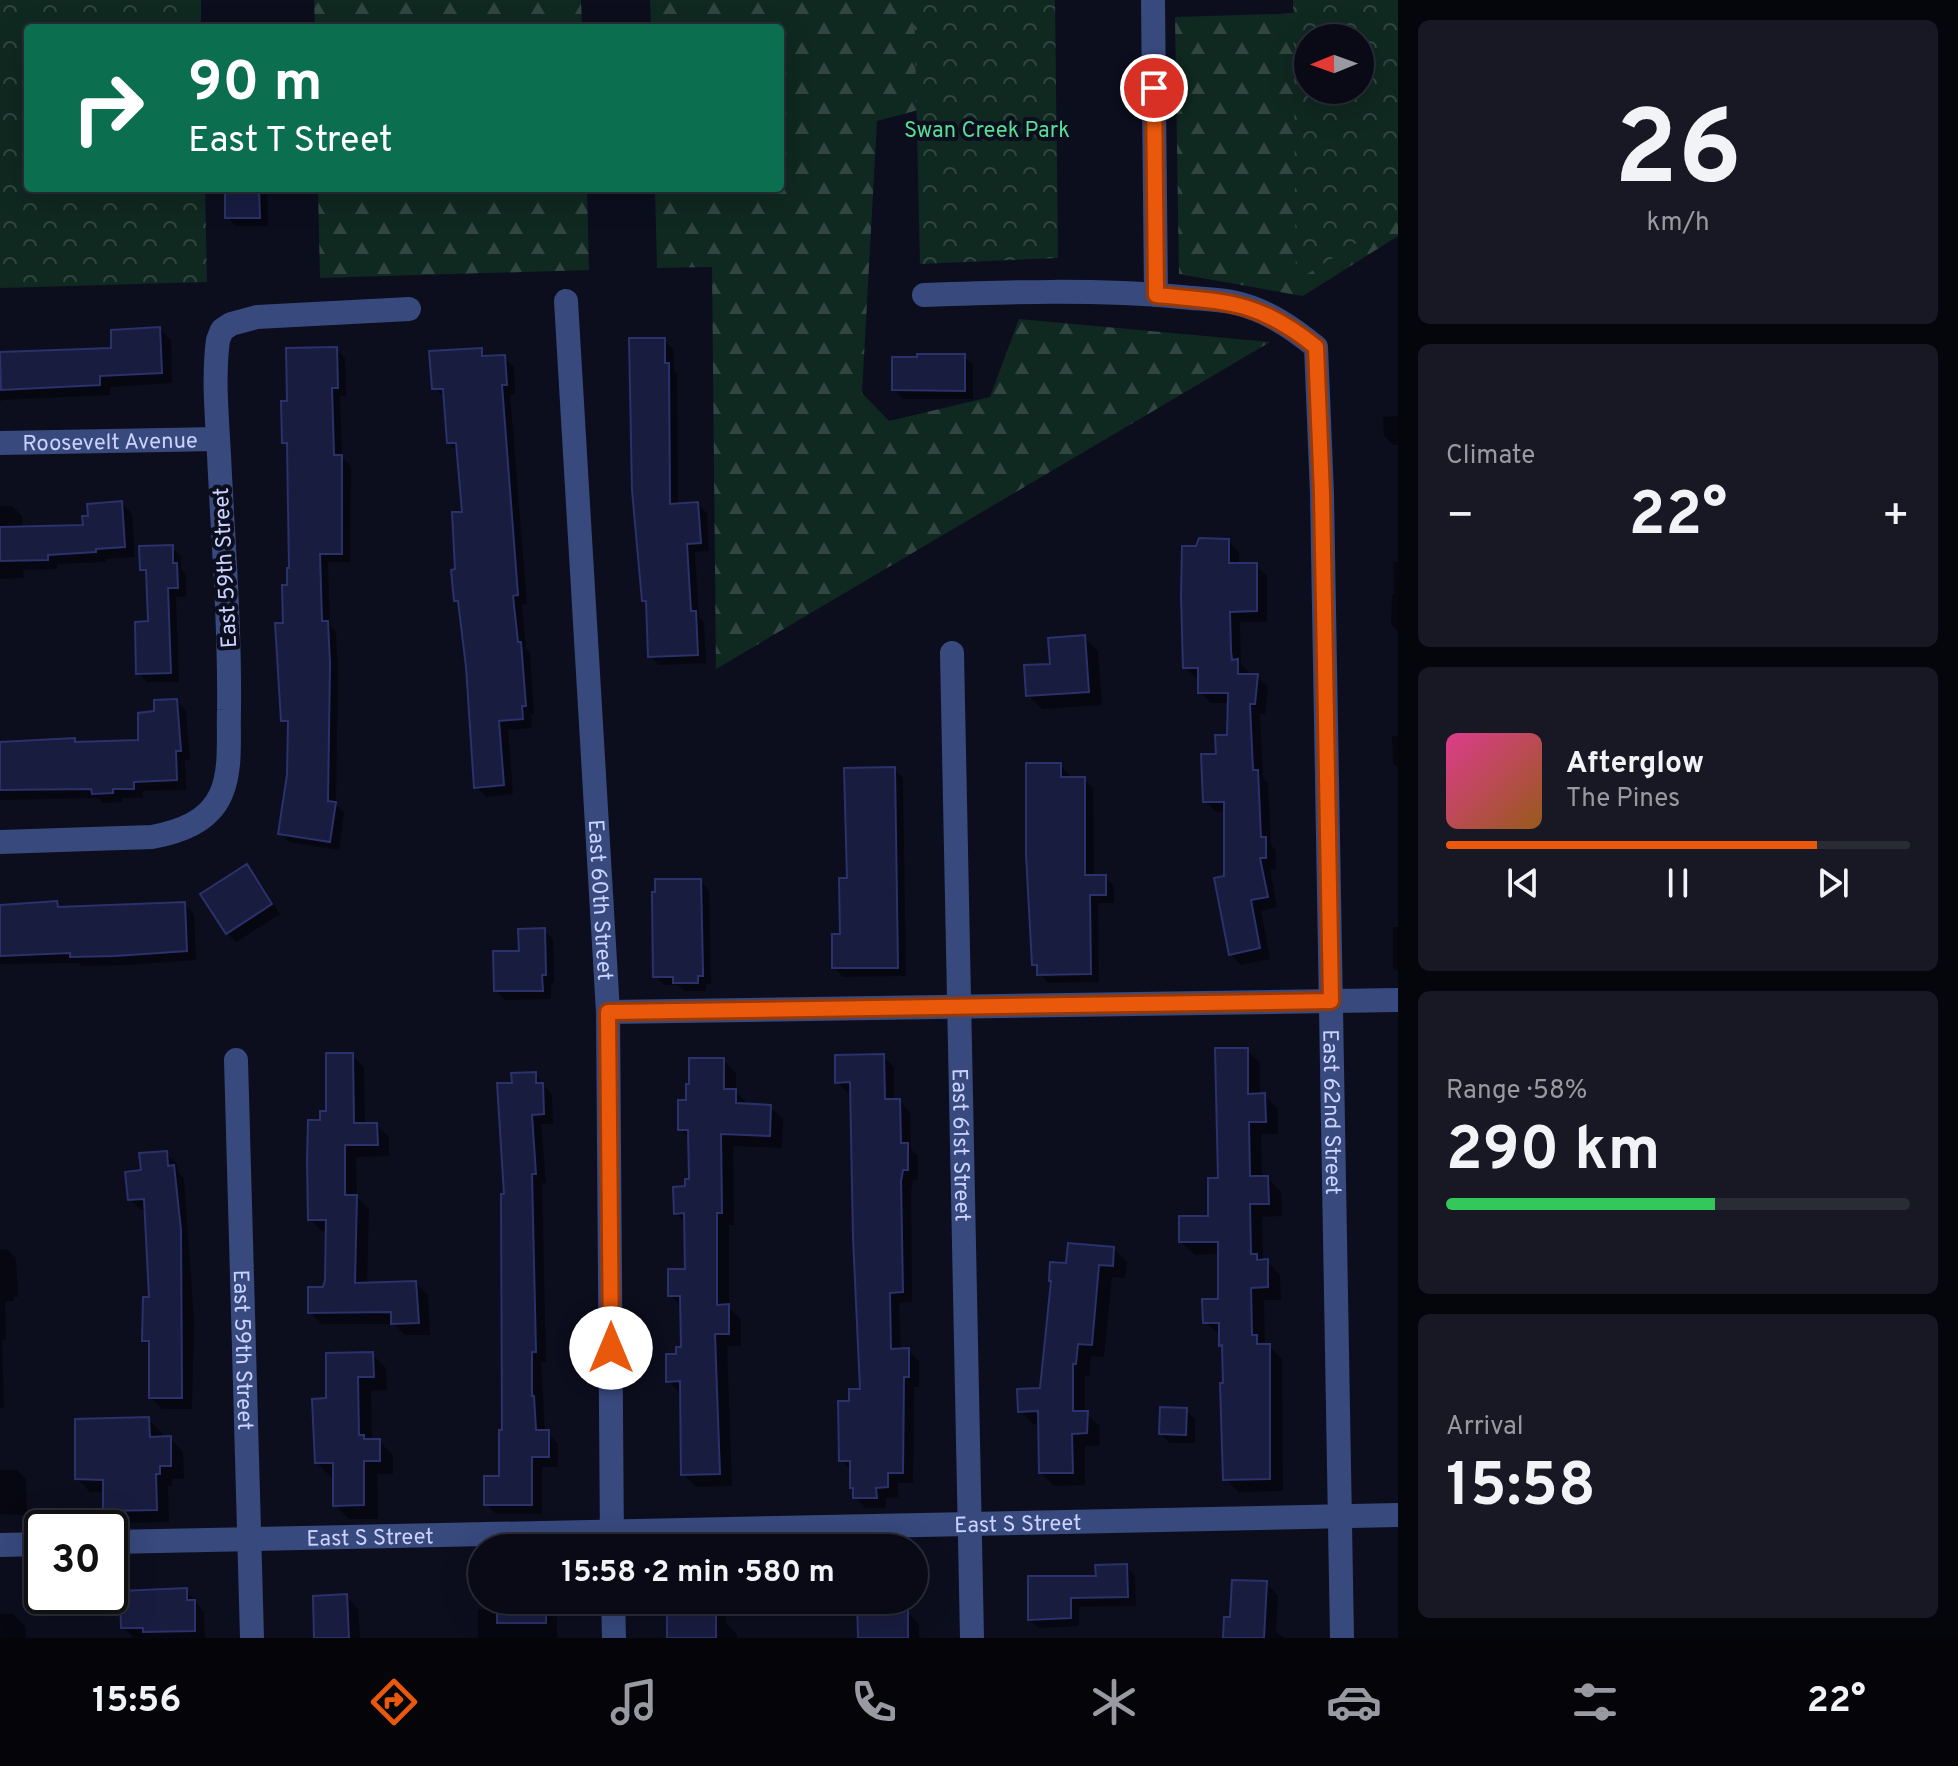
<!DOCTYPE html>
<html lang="en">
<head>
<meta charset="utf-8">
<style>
	body { margin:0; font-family:Overpass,sans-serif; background:#171823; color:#f1f3f6; height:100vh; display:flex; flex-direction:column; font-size:30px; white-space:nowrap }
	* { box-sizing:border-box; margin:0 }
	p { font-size:26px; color:#999aa1 }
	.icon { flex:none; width:44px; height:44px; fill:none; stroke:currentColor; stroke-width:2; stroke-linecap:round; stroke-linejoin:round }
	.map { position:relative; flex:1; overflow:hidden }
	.side { display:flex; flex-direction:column; gap:20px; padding:20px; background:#05060c; width:560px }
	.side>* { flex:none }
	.guide { position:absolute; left:24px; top:24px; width:760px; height:168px; border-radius:8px; box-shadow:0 8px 32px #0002,0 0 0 2px #292b35; background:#0b6e4f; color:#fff; overflow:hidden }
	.needle { width:52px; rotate:269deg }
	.tools { position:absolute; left:1294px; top:24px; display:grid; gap:16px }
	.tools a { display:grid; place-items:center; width:80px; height:80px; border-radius:50%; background:#090a16; box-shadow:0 8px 32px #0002,0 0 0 2px #292b35; font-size:40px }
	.speed { position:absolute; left:24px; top:1510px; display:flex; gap:16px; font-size:40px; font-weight:700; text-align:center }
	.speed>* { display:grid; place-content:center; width:104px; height:104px; border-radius:50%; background:#090a16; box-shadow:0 8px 32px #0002,0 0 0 2px #292b35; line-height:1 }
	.speed .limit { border:4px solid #111; border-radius:12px; background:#fff; color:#111 }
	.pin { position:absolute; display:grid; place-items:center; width:68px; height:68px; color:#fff; margin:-34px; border:4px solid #fff; border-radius:50%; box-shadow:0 2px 8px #0007 }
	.me { position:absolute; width:88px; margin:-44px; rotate:0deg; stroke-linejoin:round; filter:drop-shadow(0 0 6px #0008) }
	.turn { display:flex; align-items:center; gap:28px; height:168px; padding:0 32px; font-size:36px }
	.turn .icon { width:104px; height:104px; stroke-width:2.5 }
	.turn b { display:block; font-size:56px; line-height:68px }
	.big { font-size:60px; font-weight:700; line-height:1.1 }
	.side .tile { flex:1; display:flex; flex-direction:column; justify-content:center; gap:12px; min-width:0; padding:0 28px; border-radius:12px; background:#171823 }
	.side .dial { align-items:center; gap:0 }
	.dial b { font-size:104px; line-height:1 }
	.song { display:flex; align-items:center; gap:24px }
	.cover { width:96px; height:96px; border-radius:12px; background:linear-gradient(135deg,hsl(330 70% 55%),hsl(30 70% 35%)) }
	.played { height:8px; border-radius:4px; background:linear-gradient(90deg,#ea580c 80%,#292b35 80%) }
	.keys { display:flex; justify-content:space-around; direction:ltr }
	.heat { display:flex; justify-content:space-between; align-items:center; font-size:44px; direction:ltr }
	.charge { height:12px; border-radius:6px; background:linear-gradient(90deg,#34c759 58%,#292b35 0) }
	.trip { position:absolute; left:468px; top:1534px; width:460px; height:80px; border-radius:40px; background:#090a16; box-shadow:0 8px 32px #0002,0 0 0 2px #292b35; font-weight:700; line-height:80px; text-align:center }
	.tab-bar { display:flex; height:128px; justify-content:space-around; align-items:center; background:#040409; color:#999aa1 }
	.tab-bar .icon { width:56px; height:56px }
	.tab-bar .current { color:#ea580c }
	.tab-bar b { font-size:36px; color:#f1f3f6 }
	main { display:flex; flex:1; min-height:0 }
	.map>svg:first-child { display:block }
	.forest { fill:url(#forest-firs); fill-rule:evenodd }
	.park { fill:url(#park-crowns); fill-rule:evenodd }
	.shadow { fill:#0007 }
	.building { fill:#181c3f; stroke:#2a316b; stroke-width:2 }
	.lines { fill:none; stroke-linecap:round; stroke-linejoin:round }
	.minor { stroke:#37497d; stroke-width:24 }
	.route-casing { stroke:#983908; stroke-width:20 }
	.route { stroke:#ea580c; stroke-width:14 }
	.labels { text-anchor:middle; stroke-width:8; stroke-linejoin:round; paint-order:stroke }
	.park-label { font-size:22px; fill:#57de94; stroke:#0c0e1e }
	.street-label { font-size:22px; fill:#cad3ff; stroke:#0c0e1e }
</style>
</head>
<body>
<main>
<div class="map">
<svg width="1398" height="1638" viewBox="0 0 1398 1638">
	<defs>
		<pattern id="forest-firs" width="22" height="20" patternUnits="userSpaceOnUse" patternTransform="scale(2)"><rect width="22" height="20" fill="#0f2820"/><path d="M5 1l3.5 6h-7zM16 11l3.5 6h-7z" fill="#314641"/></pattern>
		<pattern id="park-crowns" width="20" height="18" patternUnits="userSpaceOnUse" patternTransform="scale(2)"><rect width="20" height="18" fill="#0f2820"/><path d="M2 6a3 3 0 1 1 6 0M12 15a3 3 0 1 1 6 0" fill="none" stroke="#314641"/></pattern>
	</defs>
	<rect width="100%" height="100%" fill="#0c0e1e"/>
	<path class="forest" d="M314,0H581L582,28H315Z
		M650,0H955L956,100L877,121L862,393L889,421L990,397L1019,319L1270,342L716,669L712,267L657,268L655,188H780V28H651Z
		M1398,0V236L1303,296L1179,274L1175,17L1308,13ZM1308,38H1360V90H1308Z
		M318,188H587L589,270L320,278Z"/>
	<path class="park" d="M0,0H201V28H28V188H205L207,282L0,288Z
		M914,0H1055L1058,258L920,264Z
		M1293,0H1398V217L1296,281ZM1360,38V90H1308V38Z"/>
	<path class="shadow" d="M227,188H267L268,226H236L227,217Z
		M160,329L171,340L172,383L110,387V395L1,400L0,403V354L113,350Z
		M664,340L673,349L674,370L677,374L678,506L698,504L707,513L709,551L695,552L699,617L704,622L706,663L659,665L650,656L648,604L644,600Z
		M336,349L345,358L346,396H340L342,457L351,466L350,562H328L330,626L336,632L338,674L336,805L344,813L339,850L289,842L280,833L289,776L290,727L283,720L285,625L291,570L289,447L284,442L289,403Z
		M481,350L488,358L504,357L514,367L515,394H510L527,604L522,605L526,649L530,653L534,714L531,715L532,728L508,730L513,794L486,797L476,787L461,605L456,600L464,514L458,452L449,442L446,398L434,388Z
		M964,356L973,365V399H903L894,390Z
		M1398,416V445H1393L1384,436L1383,417Z
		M122,503L132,514L135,557L105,559L106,562L57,564V569L23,570L24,578L0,579V506H12L22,516L23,528L85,527Z
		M1228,541L1239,552V565H1256L1267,576V622H1240L1241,665L1249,672V676H1257L1268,687L1265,714H1260L1263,778L1268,783L1271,845L1276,850V869H1270L1277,907L1261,911L1270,959L1241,965L1230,954L1226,812H1216L1205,801L1218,756L1229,737L1230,703H1211L1200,692V678H1196L1185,667L1198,548Z
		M172,547L181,556V569L186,574V596L176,597L179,682H147L138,673L150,623L148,575L142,569Z
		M1393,562H1398V632L1391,624L1392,594H1394Z
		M1084,637L1098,651L1102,705L1042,709L1028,695L1052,666Z
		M177,701L186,711L190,760H185L186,790L143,791V798H122V802L103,803L98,798L0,800V743L74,740L78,744L140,742L157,713Z
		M1392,736H1398V768L1393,763Z
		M1060,765L1069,774V779H1084L1093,788L1094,877H1105L1114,886V903H1098L1099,982L1048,983L1034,965Z
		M894,769L903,778L906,976L843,977L834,968L842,936L849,880Z
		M247,867L256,876L280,914L236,942L227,933Z
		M700,881L709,890L711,984H706V991H684L678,985H664L655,976L657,894Z
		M57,903L62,909L184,904L194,914L196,960L126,965L82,966L78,963L0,964V906Z
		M1393,927H1398V972L1393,967Z
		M544,930L553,939L554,983H551V999L505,1000L496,991L521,953Z
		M1247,1050L1260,1063V1095H1265L1278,1109V1134H1261L1262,1178H1268L1281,1192L1282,1216L1262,1217L1263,1261H1267L1280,1275L1281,1300H1264L1265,1346H1269L1282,1359L1283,1491L1239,1492L1225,1479L1224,1348L1221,1345V1336L1205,1322L1220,1301V1254L1195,1255L1181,1242L1210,1218L1220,1180Z
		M352,1055L364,1067L365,1125H376L389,1137V1156L356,1157L357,1197L369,1209L367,1284L416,1283L428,1295L430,1335H405L394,1324H322L310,1312L325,1289L327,1231H322L310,1219L323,1122Z
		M883,1056L894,1067V1101H899L910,1112L911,1149L918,1156V1180H913L911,1193L912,1302L899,1303L901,1351L908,1350L919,1361V1387H914L913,1483H898V1497L886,1498V1508H866L855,1497L852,1472L841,1460L851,1403L862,1391L852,1093H848L837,1082Z
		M723,1060L736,1073V1092L748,1104L770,1107L783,1119L782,1148L733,1146L734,1225H729V1308L741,1319V1346H727L732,1486L696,1487L683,1474L682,1395L668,1381L683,1349L682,1307L670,1295L687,1271L686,1223L676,1213L691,1181L690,1139L680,1129L688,1102Z
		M535,1074L552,1095L553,1124H541L546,1183H542L546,1362H541L545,1432L558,1443V1467H542V1514H496L486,1504L501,1478L505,1432L506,1196L514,1085Z
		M166,1153L177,1164L178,1172L184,1178L194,1320L192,1409H162L151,1398V1347L144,1340L152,1299L147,1210H141L130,1199L143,1172Z
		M7,1249L16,1258L18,1297H14V1301L5,1302L6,1340H2L4,1408H0V1250Z
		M1114,1249L1127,1262L1125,1278L1112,1277L1104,1357L1091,1356L1089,1376H1085V1413L1100,1426L1099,1446H1085V1485L1054,1486L1041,1473L1040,1424H1033L1020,1411L1042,1390L1068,1265Z
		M372,1354L386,1368L387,1390L371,1391L372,1441H379L393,1455V1474H377L378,1519H349L335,1505V1476L331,1477L317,1463L328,1400Z
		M1186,1410L1195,1419V1443H1170L1161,1434Z
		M149,1420L162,1433V1439L170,1438L183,1452L184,1479H172V1486H168L169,1522L118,1523L105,1510V1492H90L77,1478Z
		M0,1470H17L26,1479L27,1515L0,1514Z
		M1126,1566L1135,1576L1136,1606L1079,1607V1626L1039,1628L1030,1620L1098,1578Z
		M1266,1583L1278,1596L1276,1632L1285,1638H1224L1232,1619Z
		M186,1590L204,1612L205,1638H134L123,1627Z
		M346,1596L358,1609L360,1638H316Z
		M499,1600H551L557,1606V1638H478V1609H499Z
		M686,1600H725L726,1623L737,1634V1638H669L686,1614Z
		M851,1600H902L903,1612H907L919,1624V1638H860L859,1605Z
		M0,1614H13L25,1626L26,1638H0Z"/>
	<path class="building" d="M225,188H259L260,218H225Z
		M160,327L162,373L100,376V385L1,390L0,352L111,348V330Z
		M629,338H665V363H669L670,504L698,502L701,543L687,544L691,611H696L698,655L648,657L646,601H642L632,490Z
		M337,347L338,388H332L334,455H342V554H320L322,621H328L330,663L328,801L336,802L330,842L278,834L287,775L288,721H281L275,623H283L282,585H287V568H289L287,443H282L281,401H287L286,348Z
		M482,348V356L505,355L507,385H502L518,595L513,596L518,642H521L526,706H522L523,719L499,721L504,785L474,788L466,667L458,601H454L451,570L455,569L452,512H462L456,443H447L443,389H432L429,351Z
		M917,354H965V391L892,390V357H917Z
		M122,501L125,547L96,549V552L48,555V560L0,561V527L83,525L82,516H88L87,504Z
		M1199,538L1229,539V563H1257V611L1230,612L1231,651L1232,660L1238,659V674H1258L1255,704H1250L1253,770H1258L1261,837H1266V858H1260L1268,897L1251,900L1260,948L1229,955L1214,878L1224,876V802H1203L1201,754H1216L1215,735H1227L1228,693H1198V668H1183L1181,595L1182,546H1196Z
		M173,545V563H177L178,588H168L171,673L136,674L135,622L148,621L146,570H140L139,546Z
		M1085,635L1089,692L1026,696L1024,665L1050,664L1048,638Z
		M177,699L181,751H176L177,780L134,782V789H113V793L92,794L91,789L0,790V742L75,738V742L138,740V713L154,711V700Z
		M1026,763H1061V777H1085V875H1106V895H1090L1091,974L1037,975V965H1032L1026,854Z
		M895,767L898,968H832V934H840L839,878H847L844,768Z
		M247,864L272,904L226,934L200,894Z
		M655,879H701L703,971V976H698V983H673V977H653L652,892H655Z
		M57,901L58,907L185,902L187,951L115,956L70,957V953L0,956V905Z
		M545,928L546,975H542L543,991H494L493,951H519L518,929Z
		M1215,1048H1248V1094L1265,1093L1266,1122H1249L1250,1176H1268L1269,1204H1250L1251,1254H1257V1260L1268,1259V1287L1251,1288L1252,1335H1257V1344H1270V1479L1223,1480L1220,1383H1223L1222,1345L1219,1346V1323H1203L1202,1299H1218V1242H1179V1216H1208V1178H1218Z
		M326,1053H353L354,1123H377L378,1145H345V1195H357L355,1283L416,1281L419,1323L391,1324V1312L308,1313V1287H323L325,1280L326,1220H308L307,1160L308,1120H320V1111H326Z
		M884,1054L885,1099H900L901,1143H908V1170H903L901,1181L903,1292L890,1293L891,1349L909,1348V1377H904L903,1473H888V1487L876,1488L877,1498H853V1488H850V1461H839L838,1401H849V1389H860L853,1237L850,1082L835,1083V1055Z
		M689,1058H724V1089H736V1103L771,1105L770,1136L721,1134L722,1213H717V1305L729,1304V1334H715L720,1474L681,1475L680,1381L666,1382V1354H676V1347H681L680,1296H668V1269H685L684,1213L674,1214L673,1187L685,1186V1179H689L688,1130H678V1100H686V1084H689Z
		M536,1072V1083H543L544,1114L532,1115L536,1174H532L536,1352H532V1396H534L536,1430H549V1457H532V1505H484V1476H499V1430H502L501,1194H504L497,1083H512L511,1073Z
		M167,1151L168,1166L174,1165L181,1230L182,1398H149V1341H142L143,1297H149L144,1199L128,1200L125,1172L141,1170L139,1153Z
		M1068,1243L1114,1247L1113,1266L1099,1265L1092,1345L1078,1344L1076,1364H1073V1411H1088L1087,1433L1072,1434L1073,1473H1039L1038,1411L1018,1412L1017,1389L1040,1388L1051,1281H1049L1050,1262L1066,1263Z
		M373,1352L374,1377H358L359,1435H364V1439H380V1461H364V1505L333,1506V1463H315L312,1399L326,1398V1353Z
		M1160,1407L1187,1408L1186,1435L1159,1434Z
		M149,1417L150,1437L171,1436V1466H160V1474H156L157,1510L103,1511V1480L75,1479V1419Z
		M1127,1564L1128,1597L1071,1598V1618L1028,1620V1576H1096L1095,1565Z
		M1232,1580L1267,1581L1264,1638H1223L1224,1617H1230Z
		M187,1588V1600H195V1631L143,1632V1628H121L120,1591Z
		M347,1594L349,1638H314L313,1596Z
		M497,1600H546V1623H497Z
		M684,1600H716V1638H667V1612H684Z
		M857,1600H891L892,1610H908V1638H858Z"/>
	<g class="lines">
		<g class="minor">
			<path d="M1153,0L1156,295"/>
			<path id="s1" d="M924,295C1009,292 1096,289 1181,297C1199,299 1219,299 1236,303C1267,310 1293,328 1316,347L1322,494L1342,1638"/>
			<path id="s2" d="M566,301L608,1012L612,1545"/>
			<path id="s3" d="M0,443L218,439"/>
			<path id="s4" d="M952,653L972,1638"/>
			<path d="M0,842L152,837C179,832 209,822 221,794C232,769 228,736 229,710C230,625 223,540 219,455C217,418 213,377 218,340L222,330L231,324L257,317L409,309"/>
			<path d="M608,1012L1398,1000"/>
			<path id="s5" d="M236,1060L252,1638"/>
			<path id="s6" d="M110,1542L1398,1515"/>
			<path d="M0,1545L42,1544"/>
			<path d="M613,1600L614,1638"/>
		</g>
	</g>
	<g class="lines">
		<defs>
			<path id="route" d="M611,1348L608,1012L1331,1001L1322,494L1316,347C1258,300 1227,302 1156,295L1154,88"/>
		</defs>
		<use href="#route" class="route-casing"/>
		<use href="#route" class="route"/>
	</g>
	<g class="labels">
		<g class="park-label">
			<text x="987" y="137">Swan Creek Park</text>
		</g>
		<g class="street-label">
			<text dy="8" stroke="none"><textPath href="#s3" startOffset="110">Roosevelt Avenue</textPath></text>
			<text transform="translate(224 568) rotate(-93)" y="8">East 59th Street</text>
			<text dy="8" stroke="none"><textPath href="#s2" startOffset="600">East 60th Street</textPath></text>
			<text dy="8" stroke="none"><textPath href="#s1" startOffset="1170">East 62nd Street</textPath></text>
			<text dy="8" stroke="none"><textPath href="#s4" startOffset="492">East 61st Street</textPath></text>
			<text dy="8" stroke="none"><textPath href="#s5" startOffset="290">East 59th Street</textPath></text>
			<text dy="8" stroke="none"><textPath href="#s6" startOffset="908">East S Street</textPath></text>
			<text dy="8" stroke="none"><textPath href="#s6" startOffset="260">East S Street</textPath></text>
		</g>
	</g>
</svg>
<div class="tools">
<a><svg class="needle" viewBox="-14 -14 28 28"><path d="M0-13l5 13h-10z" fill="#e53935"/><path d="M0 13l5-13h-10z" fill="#999aa1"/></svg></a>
</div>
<div class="speed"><div class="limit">30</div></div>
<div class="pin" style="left:1154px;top:88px;background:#d93025"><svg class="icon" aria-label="arrive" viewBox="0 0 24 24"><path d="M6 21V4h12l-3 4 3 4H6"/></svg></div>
<svg class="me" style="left:611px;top:1348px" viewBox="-20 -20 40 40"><circle r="19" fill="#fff"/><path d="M0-13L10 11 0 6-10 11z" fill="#ea580c"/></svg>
<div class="trip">15:58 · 2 min · 580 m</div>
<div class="guide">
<div class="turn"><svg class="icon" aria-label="right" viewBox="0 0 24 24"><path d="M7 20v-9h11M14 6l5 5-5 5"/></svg><div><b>90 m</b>East T Street</div></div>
</div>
</div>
<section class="side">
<div class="tile dial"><b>26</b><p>km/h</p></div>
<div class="tile"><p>Climate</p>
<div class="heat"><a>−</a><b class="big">22°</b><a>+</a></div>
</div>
<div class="tile">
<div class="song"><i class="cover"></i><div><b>Afterglow</b><p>The Pines</p></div></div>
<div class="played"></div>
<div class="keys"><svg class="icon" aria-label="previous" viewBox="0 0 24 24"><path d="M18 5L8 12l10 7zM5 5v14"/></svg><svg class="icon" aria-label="pause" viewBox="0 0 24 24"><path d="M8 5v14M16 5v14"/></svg><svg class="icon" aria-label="next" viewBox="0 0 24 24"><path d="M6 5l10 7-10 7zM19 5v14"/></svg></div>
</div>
<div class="tile"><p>Range · 58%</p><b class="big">290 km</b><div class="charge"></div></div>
<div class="tile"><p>Arrival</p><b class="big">15:58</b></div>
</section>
</main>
<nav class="tab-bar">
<b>15:56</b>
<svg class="icon current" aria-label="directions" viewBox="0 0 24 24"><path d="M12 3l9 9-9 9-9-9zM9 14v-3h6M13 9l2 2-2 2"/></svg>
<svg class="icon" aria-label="music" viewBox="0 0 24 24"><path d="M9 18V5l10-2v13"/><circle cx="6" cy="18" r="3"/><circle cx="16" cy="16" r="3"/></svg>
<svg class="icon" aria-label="phone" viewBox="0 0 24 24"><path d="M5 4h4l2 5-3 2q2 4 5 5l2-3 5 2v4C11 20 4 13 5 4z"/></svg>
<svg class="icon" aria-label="climate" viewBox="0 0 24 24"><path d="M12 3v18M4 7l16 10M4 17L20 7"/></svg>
<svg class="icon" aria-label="car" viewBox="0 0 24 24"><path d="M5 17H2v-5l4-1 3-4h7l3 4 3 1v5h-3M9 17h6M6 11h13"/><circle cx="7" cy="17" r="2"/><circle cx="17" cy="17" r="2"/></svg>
<svg class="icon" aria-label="filters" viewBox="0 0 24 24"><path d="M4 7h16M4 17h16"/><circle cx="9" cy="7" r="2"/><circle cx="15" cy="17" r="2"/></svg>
<b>22°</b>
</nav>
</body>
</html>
